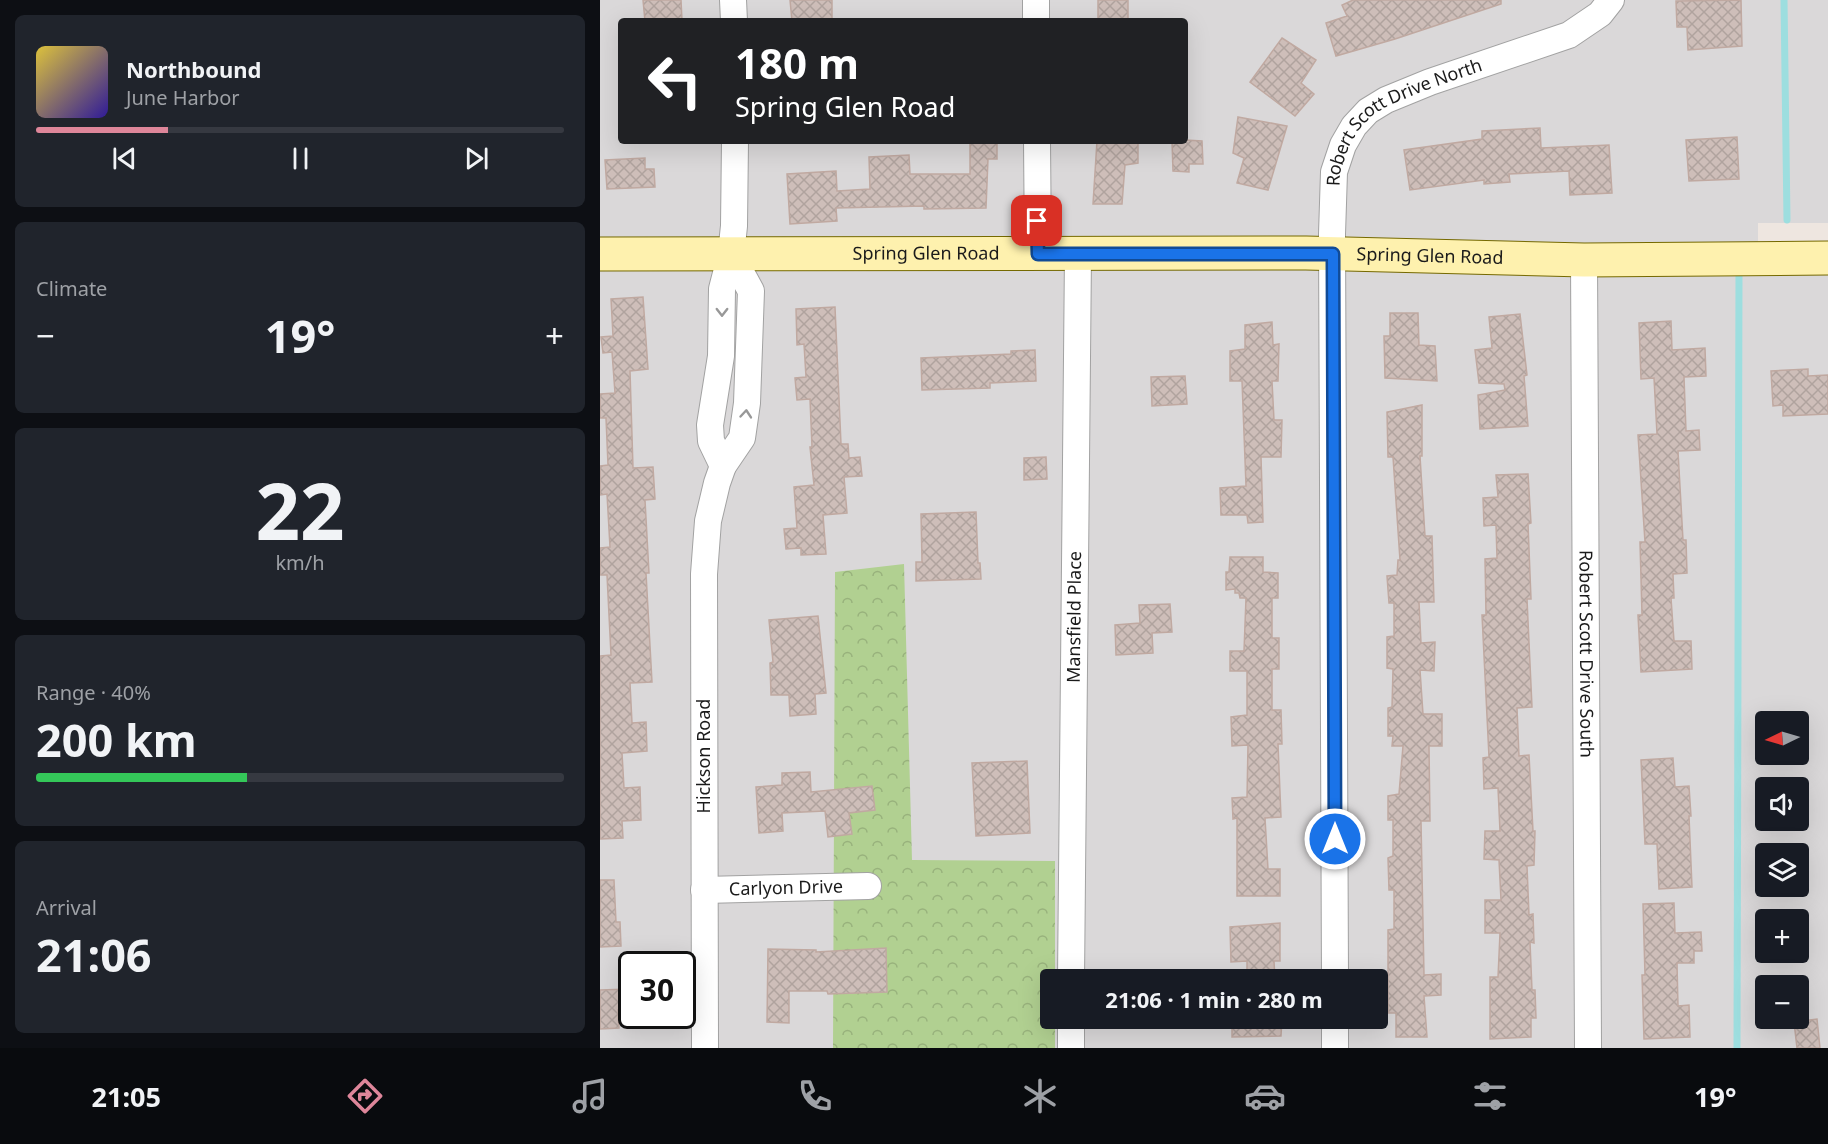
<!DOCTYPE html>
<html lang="en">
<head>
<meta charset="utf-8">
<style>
	body { margin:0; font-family:"Noto Sans",sans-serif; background:#20242c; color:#f1f3f6; height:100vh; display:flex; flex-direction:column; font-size:22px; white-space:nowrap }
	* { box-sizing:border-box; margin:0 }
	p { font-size:20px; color:#9ea1a6 }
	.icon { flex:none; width:33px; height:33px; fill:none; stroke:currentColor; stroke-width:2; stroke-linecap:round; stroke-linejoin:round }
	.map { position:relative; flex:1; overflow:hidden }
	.details { display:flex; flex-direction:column; gap:15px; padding:15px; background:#0d0f14; width:600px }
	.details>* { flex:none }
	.top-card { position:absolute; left:18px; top:18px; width:570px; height:126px; border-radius:6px; box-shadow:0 6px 24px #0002; background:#202124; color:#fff; overflow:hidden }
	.needle { width:39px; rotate:265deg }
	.tools { position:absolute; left:1155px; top:711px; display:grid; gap:12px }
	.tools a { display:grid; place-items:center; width:54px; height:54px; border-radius:6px; background:#171b24; box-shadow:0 6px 24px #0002; font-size:30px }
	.speed { position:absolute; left:18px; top:951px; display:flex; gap:12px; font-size:30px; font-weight:700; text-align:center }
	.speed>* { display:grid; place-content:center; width:78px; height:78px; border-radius:50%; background:#171b24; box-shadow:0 6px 24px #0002; line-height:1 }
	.speed .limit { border:3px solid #111; border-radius:9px; background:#fff; color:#111 }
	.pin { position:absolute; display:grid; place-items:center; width:51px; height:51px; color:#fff; margin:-26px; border-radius:12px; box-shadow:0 3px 9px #0006 }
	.me { position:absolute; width:66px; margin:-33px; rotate:0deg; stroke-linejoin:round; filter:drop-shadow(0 0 4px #0008) }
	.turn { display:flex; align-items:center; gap:21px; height:126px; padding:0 18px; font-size:27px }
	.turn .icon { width:78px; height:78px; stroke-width:2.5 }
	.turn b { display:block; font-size:42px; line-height:51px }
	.big { font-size:45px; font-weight:700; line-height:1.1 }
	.details .card { flex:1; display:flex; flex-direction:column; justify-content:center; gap:9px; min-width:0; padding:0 21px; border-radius:9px; background:#20242c }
	.details .dial { align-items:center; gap:0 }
	.dial b { font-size:78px; line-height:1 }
	.song { display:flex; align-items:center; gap:18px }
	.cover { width:72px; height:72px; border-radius:9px; background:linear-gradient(135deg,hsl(50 70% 55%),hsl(250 70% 35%)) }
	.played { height:6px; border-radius:3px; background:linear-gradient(90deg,#de869a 25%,#363941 25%) }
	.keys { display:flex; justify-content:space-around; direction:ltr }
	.heat { display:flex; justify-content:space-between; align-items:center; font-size:33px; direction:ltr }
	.charge { height:9px; border-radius:4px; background:linear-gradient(90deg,#34c759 40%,#363941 0) }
	.trip { position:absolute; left:440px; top:969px; width:348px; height:60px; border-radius:6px; background:#171b24; box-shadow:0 6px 24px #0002; font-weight:700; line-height:60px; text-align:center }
	.tab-bar { display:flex; height:96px; justify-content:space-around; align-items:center; background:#090b0e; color:#9ea1a6 }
	.tab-bar .icon { width:42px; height:42px }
	.tab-bar .current { color:#de869a }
	.tab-bar b { font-size:27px; color:#f1f3f6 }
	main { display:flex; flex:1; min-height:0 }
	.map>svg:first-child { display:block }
	.residential { fill:#dad8d9; fill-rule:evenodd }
	.forest { fill:url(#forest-crowns) }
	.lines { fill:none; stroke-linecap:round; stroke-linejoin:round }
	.stream { stroke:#9ddedf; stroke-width:7 }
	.building { fill:url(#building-cross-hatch); stroke:#c0a9a1; stroke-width:1.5 }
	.street-casing { stroke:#a2a2a2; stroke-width:28 }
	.secondary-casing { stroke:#756900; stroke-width:35 }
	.street { stroke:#fff; stroke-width:26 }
	.secondary { stroke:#fef1ae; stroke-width:33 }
	.oneway { stroke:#989898 }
	.route-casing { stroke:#114b97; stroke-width:15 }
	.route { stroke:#1a73e8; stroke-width:10 }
	.labels { text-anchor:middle; stroke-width:5; stroke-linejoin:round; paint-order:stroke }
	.street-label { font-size:18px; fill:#1b1b1b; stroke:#fff }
</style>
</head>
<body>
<main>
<section class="details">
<div class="card">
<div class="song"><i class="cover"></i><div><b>Northbound</b><p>June Harbor</p></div></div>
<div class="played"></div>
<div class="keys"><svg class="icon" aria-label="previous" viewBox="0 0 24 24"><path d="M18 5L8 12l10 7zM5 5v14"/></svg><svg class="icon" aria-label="pause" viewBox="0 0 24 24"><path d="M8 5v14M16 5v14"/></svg><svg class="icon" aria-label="next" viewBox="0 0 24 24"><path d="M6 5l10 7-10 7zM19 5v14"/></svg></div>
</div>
<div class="card"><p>Climate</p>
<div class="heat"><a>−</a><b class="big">19°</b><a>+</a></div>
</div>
<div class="card dial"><b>22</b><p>km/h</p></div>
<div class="card"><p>Range · 40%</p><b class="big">200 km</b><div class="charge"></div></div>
<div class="card"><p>Arrival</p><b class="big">21:06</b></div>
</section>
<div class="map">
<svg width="1228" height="1048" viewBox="0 0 1228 1048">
	<defs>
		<pattern id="forest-crowns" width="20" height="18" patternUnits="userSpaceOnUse" patternTransform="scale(1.5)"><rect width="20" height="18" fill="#b1d091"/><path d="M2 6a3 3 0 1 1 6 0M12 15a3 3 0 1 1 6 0" fill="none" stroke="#98b27c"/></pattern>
		<pattern id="building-cross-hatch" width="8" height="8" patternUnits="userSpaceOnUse" patternTransform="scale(1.5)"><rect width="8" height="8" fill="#cebeb9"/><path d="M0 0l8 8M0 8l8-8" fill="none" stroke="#b0a39e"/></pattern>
	</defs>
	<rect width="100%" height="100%" fill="#eee6e0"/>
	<path class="residential" d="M0,0H1228V223H1158V274L1228,275V1048H0ZM21,21H585V141H21ZM1166,722H1198V754H1166ZM1166,788H1198V820H1166ZM1166,854H1198V886H1166ZM1166,920H1198V952H1166ZM32,964H82V1016H32ZM450,980H777V1018H450ZM1166,986H1198V1018H1166Z"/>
	<path class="forest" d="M304,564L312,860L455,861V979L450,980V1018L455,1019V1048H233L235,572Z"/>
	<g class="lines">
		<path class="stream" d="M1184,0L1187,220
			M1137,1048L1139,274"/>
	</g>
	<path class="building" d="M43,0H81L82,21H45Z
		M190,0H232V21H192Z
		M498,0H528V21H498Z
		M753,0H901V4L795,39L736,56L726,23L747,16L742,5Z
		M1141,0L1142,46L1088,50L1087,27H1077L1076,1Z
		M682,38L716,60L701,83L714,94L695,116L650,82Z
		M638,117L687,126L668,190L637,183L644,158L633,153Z
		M940,128L941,148L1009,145L1012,193L970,195L969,171L909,174L910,182L884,184V180L810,190L804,150L882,139V131Z
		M1137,137L1139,179L1089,181L1086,140Z
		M585,140L602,141L603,164H589V172L573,171L572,141Z
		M370,141H397V159H388L386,208L324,209V206L236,208L237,221L190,224L187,174L236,171L237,191L270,189L269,157L309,155L310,174H370Z
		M497,141H538V163L525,165L522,204H493Z
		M45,158V169H54L55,187L7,189L5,160Z
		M43,297L48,369L30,371L33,468L53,467L55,499L45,500L49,573H46L52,682L30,683L32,723L46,722L47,751L22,753L24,788L40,787L41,820L22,821L23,838L0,839V656L11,655L7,575H0V548L10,547L7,494L0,495V466L8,465L6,418H0V394L15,393L12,352L3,353L1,337L13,336L11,299Z
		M235,307L241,444H248L249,458L260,457L262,476L244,477L247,513L223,515L226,554L201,555V548L186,549L184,529L197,528L194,487L214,485L210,447H212L210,399L197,400L195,378L206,377L204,344L197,345L196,309Z
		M790,313H818L819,345L835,346L837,381L785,378L784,336H790Z
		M920,314L927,375L924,376L928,426L880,429L878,395L905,390L904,384L879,383L875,350L892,348L889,317Z
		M1071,321L1072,350L1105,348L1106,376L1084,377L1086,431L1099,430L1100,450L1078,451L1083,540H1086L1087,573L1073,574L1074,598H1071L1074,641H1091L1092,669L1041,672L1038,615H1042L1040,542H1045L1038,435L1057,434L1054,378L1041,379L1039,323Z
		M672,322L673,345L679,344L678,381H672L674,420H682L681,457H661L663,522L648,523L647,515H621L620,488L646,486L642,381H630V351L645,349V325Z
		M435,350L436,381L390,383V388L322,390L321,358L411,354V351Z
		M1208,369V376L1228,375V414L1183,416V405L1173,406L1171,371Z
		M585,376L587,404L552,406L551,377Z
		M822,405V456H820L825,536H832L834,602H819L821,643L835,642L834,671L820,670L823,714H842V746H829L830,821H821L824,975L841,974V995L824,996L827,1037H796V1013H788V930L794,929V890H789L788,858L793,856V820H788V796L799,794L803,746H792L793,736H788V708L792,707L793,669L787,668V637L794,636V603H789L787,576L797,575L798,560H800L793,457H788L787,412Z
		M446,457L447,479L424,480V458Z
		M928,474L931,523L928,524L931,599H927L932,707L917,708L919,756L929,755L933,831H935L934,865L927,866L929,915L933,914L934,943L930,942L932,990H935L936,1018H931V1037L890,1039V977H898L900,933H885V900H901L899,860L884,859L885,831H900L898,788L884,789L883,758L889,757L882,615H886L885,559L897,558L896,525L884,526L883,498L898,497L896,475Z
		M376,512L378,563H380L381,579L316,581V562H322L321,514Z
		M630,557H663V572L678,573V598H672V638H679V669H672V710H681L682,744H678L681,817L665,818L668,869H680V896H637V818L633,819L632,798L647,797L648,745L632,746L631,717L647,715V671H630V651H644L646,598H640L639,593H635V589L626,590V572H629Z
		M570,604L572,632L552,633L553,653L516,655L515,625L540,623L539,605Z
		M218,616L226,693L215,694L216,714L190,716L189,695H171L170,663L173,662L169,620Z
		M1073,758L1075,787L1089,786L1091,816H1089L1092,887L1059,889L1057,844H1045L1041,760Z
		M427,761L430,833L376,836L372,763Z
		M210,772L211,792L272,786L275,810L249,813L252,834L228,837L225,811L182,813L183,831L159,833L156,787L182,785V773Z
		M0,880H14L16,922H20L21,946L0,947Z
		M1074,903L1075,933L1101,932L1102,951H1094V963H1077L1078,1006L1089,1005L1090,1037L1044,1039L1042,975H1045L1043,904Z
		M680,923V961H674L675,980H647V961L631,962L630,927Z
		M286,948L287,992L228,994L227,991H189V1023L167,1022L168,949L216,950V952Z
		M29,989L30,1010H18L19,1028L0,1029V990Z
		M632,1018H682L681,1036L632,1037Z
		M1217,1019L1220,1048H1197L1194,1022Z"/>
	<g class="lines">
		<defs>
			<g id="street">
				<path d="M133,0L134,21"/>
				<path d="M436,0V21"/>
				<path d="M437,141L438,254"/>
				<path id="s1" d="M984,260L988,1048"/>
				<path d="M123,466L111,441L110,425L121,356L122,289L131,254L134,226L135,141"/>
				<path id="s2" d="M104,890L268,886"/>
				<path id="s3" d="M471,980L478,254"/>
				<path id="s4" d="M735,980L732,234L734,172L743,145L754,126L768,111L786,100L830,82L969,35L1000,14L1011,0"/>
				<path d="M105,1048L104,574L108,521L117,483L123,466L142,438L147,403L151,291L131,254"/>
				<path d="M471,1048V1018"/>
				<path d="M735,1048V1018"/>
			</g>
			<g id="secondary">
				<path id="s5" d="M0,254L706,253L984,260L1228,258"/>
			</g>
		</defs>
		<use href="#street" class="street-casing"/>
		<use href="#secondary" class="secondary-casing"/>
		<use href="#street" class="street"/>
		<use href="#secondary" class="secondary"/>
	</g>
	<defs><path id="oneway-chevron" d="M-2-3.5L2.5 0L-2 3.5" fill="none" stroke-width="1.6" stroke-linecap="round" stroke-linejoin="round" transform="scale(1.5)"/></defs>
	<g class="oneway">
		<use href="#oneway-chevron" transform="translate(122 312) rotate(90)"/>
		<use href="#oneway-chevron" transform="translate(146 414) rotate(-85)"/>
	</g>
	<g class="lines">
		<defs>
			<path id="route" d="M437,221L438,254H733L735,839"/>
		</defs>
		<use href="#route" class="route-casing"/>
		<use href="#route" class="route"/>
	</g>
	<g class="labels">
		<g class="street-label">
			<text dy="6" stroke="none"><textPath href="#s4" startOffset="898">Robert Scott Drive North</textPath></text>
			<text dy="6" stroke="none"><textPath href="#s5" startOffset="326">Spring Glen Road</textPath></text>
			<text dy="6" stroke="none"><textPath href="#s5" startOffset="830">Spring Glen Road</textPath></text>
			<text dy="6" stroke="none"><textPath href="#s3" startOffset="363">Mansfield Place</textPath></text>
			<text dy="6" stroke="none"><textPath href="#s1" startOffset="394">Robert Scott Drive South</textPath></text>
			<text transform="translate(104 756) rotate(-90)" y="6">Hickson Road</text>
			<text dy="6" stroke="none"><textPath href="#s2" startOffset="82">Carlyon Drive</textPath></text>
		</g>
	</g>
</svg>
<div class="tools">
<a><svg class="needle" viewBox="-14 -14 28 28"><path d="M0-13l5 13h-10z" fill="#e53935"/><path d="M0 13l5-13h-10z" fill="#9ea1a6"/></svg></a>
<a><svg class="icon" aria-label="sound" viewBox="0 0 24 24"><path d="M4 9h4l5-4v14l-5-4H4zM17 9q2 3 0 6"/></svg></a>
<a><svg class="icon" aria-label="layers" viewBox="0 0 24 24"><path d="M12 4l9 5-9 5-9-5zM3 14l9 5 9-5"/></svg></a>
<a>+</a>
<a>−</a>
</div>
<div class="speed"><div class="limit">30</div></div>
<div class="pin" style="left:437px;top:221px;background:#d93025"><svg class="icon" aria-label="arrive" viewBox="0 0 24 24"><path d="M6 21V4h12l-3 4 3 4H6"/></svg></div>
<svg class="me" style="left:735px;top:839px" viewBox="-20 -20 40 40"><circle r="17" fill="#1a73e8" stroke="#fff" stroke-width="3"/><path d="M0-11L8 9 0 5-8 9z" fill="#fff"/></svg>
<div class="trip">21:06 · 1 min · 280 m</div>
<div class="top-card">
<div class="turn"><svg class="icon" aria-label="left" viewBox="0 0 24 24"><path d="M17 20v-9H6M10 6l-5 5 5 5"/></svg><div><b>180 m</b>Spring Glen Road</div></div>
</div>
</div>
</main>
<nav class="tab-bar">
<b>21:05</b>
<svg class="icon current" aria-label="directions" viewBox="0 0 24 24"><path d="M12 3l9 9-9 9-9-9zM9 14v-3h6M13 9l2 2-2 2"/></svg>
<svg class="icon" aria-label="music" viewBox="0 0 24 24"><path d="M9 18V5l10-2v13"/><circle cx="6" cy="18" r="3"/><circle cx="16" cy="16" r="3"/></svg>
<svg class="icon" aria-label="phone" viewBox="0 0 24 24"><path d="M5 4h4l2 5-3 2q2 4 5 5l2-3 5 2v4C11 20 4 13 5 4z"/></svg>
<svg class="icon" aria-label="climate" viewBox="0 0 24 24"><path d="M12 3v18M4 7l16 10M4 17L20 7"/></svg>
<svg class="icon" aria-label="car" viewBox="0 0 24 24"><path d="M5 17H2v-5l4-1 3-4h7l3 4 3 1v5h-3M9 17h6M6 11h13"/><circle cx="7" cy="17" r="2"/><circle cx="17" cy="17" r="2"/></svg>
<svg class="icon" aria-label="filters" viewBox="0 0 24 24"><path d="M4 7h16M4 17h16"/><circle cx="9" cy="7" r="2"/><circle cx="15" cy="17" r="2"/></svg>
<b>19°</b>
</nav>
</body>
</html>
